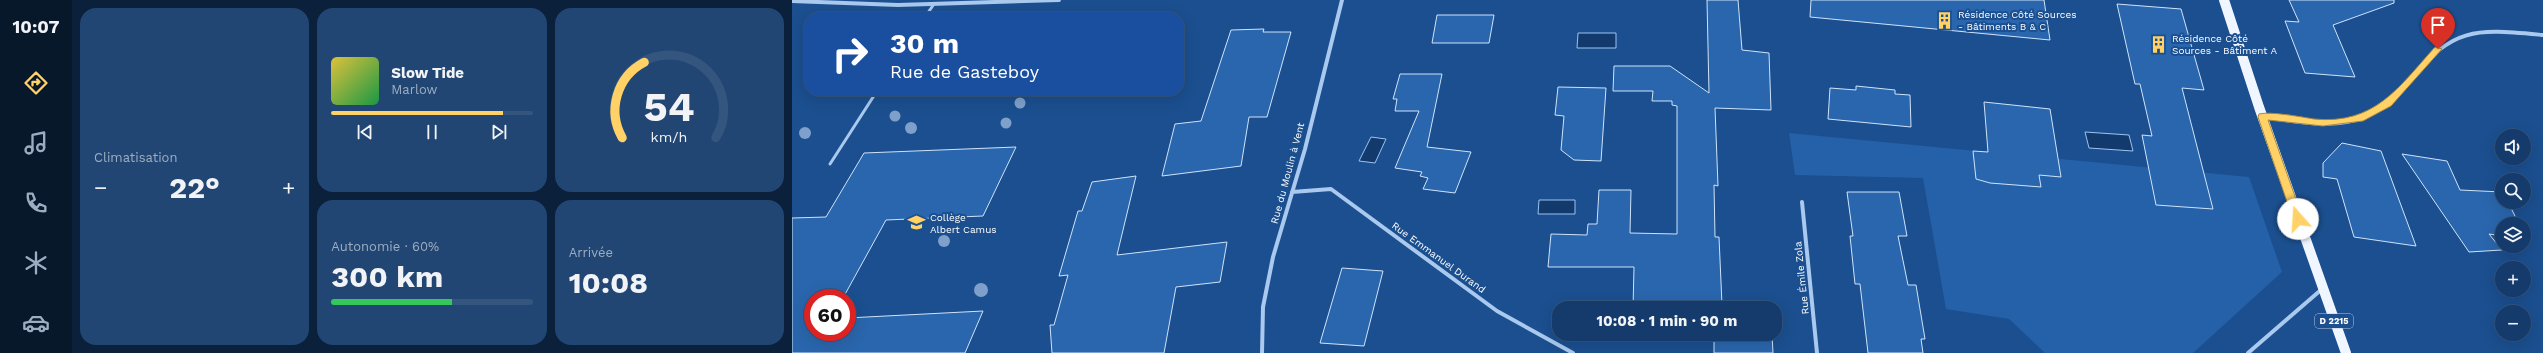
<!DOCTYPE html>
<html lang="fr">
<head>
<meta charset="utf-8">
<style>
	body { margin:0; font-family:"Work Sans",sans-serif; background:#214673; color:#f1f3f6; height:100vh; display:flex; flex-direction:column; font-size:15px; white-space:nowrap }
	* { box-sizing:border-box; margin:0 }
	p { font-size:13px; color:#9dadc1 }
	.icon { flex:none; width:22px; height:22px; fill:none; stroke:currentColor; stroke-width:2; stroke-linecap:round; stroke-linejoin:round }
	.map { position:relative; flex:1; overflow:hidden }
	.details { display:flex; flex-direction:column; gap:8px; padding:8px; background:#0b203b; width:720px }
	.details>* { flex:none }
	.top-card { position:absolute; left:12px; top:12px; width:380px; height:84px; border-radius:16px; box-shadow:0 4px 16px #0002,0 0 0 1px #33557e; background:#1a4fa0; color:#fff; overflow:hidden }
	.tools { position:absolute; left:1703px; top:129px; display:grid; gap:8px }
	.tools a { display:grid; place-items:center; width:36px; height:36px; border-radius:50%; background:#143b6b; box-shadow:0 4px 16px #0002,0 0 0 1px #33557e; font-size:20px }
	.speed { position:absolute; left:12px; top:289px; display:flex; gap:8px; font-size:20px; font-weight:700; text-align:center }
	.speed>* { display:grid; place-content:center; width:52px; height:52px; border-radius:50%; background:#143b6b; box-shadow:0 4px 16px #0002,0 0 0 1px #33557e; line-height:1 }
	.speed .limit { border:6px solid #d22; background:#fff; color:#111 }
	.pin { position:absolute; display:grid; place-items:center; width:34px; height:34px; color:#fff; margin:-41px -17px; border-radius:50% 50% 50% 0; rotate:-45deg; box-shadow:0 0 4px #0007 }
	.pin .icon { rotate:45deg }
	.me { position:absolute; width:44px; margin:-22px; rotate:341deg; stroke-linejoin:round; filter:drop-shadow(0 0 3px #0008) }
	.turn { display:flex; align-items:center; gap:14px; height:84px; padding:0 20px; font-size:18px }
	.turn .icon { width:52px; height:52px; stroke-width:2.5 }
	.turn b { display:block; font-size:28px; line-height:34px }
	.big { font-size:30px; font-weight:700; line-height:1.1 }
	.details .tile { flex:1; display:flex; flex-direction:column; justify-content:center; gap:6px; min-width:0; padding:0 14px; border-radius:16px; background:#214673 }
	.details .dial { align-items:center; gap:0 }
	.dial svg { height:104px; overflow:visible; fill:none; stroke:#33557e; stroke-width:7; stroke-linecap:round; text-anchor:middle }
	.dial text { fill:#f1f3f6; stroke:none }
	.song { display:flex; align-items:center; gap:12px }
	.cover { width:48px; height:48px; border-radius:6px; background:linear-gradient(135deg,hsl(50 70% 55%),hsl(140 70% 35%)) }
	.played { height:4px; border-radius:2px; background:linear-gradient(90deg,#ffd166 85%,#33557e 85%) }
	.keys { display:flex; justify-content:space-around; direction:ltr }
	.heat { display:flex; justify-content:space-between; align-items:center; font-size:22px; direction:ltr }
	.charge { height:6px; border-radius:3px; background:linear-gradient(90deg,#34c759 60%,#33557e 0) }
	.details .tiles { flex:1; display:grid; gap:8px; grid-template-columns:repeat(3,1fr) }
	.tile:first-child { grid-row:span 2 }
	.trip { position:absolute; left:760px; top:301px; width:230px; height:40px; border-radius:16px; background:#143b6b; box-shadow:0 4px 16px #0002,0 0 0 1px #33557e; font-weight:700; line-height:40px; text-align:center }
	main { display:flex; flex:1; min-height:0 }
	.tabs { display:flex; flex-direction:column; width:72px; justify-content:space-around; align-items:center; background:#08182b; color:#9dadc1 }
	.tabs .icon { width:28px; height:28px }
	.tabs .selected { color:#ffd166 }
	.tabs b { font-size:18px; color:#f1f3f6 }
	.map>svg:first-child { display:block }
	.green { fill:#2461a8 }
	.water { fill:#123a6d; stroke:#9cc4f0 }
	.building { fill:#2a66ad; stroke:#cfe3fa }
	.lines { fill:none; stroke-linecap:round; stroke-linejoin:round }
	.lane { stroke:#a9c9ee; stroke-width:3 }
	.street { stroke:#a9c9ee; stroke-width:4 }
	.primary { stroke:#f0f6ff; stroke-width:10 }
	.tree { fill:#7ea0ca }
	.route { fill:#ffd166; stroke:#a68842 }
	.labels { text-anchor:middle; stroke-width:4; stroke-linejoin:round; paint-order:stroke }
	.shield { fill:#1b4f8f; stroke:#bbcadd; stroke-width:1 }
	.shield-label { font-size:9px; font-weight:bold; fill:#fff }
	.poi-label { font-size:10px; fill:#fff; stroke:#1b4f8f; text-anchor:start }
	.street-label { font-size:10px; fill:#fff; stroke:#1b4f8f }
</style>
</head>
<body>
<main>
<nav class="tabs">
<b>10:07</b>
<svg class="icon selected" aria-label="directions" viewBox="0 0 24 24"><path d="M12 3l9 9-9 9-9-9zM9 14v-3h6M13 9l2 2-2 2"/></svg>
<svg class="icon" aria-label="music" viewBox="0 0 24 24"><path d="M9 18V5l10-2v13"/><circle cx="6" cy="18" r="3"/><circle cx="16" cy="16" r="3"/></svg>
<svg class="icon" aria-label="phone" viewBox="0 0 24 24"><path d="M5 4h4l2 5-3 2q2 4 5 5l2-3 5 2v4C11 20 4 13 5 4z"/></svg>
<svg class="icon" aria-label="climate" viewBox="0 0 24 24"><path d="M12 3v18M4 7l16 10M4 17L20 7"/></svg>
<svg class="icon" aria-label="car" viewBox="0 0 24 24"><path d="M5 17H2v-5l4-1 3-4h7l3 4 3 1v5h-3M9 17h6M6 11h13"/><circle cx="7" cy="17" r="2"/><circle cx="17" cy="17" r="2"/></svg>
</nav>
<section class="details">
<div class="tiles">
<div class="tile"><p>Climatisation</p>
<div class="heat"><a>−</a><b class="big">22°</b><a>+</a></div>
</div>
<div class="tile">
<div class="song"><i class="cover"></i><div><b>Slow Tide</b><p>Marlow</p></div></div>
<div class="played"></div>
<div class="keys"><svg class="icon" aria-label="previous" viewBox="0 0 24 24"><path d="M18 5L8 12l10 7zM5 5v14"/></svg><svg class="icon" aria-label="pause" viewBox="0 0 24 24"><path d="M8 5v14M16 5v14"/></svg><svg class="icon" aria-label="next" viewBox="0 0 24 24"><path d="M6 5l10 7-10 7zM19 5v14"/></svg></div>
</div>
<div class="tile dial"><svg viewBox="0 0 100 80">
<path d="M14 69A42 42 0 1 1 86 69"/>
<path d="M14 69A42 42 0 0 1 31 11" stroke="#ffd166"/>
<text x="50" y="56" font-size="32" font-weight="700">54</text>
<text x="50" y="72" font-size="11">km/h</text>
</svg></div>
<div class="tile"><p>Autonomie · 60%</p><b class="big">300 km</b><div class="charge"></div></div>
<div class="tile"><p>Arrivée</p><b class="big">10:08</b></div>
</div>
</section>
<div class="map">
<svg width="1751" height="353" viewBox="0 0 1751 353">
	<rect width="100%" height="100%" fill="#1b4f8f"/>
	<path class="green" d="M997,133L1457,177L1490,272L1401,353H1253L1217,319L1154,309L1131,178L1003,175Z"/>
	<path class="water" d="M786,33H824V48H785Z
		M1293,132L1337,135L1341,151L1297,148Z
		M579,137L594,139L583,163L567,161Z
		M747,200H783V214H746Z"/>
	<path class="building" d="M915,0H946L950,50L977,53L979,110L923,108L926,186L922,185L923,237H927L930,305H978V308H841L842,267H756L759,234L795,235L796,224H805L807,190H839L838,233L885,234V106L880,105V101H860L861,91H821L822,66H878L917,93Z
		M1019,0H1252L1258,40L1018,17Z
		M1497,0H1602V3L1541,25L1563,77L1513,73L1493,21L1507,22Z
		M1325,4L1389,9L1412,90L1390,88L1421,209L1364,205L1350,135L1360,136L1348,84H1343Z
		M645,15H702L697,43H640Z
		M472,29L471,32H499L475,117H457L449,166L370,176L383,124L409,121L439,30Z
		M608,74H650L635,147L679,152L663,193L631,189L636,178L628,176L630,172L603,168L627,111H603L605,99H601Z
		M1064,86L1103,90V94L1118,95L1119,127L1036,119L1038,88L1064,90Z
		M766,87L814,88L809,161L782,160L769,150L772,116L763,115Z
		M1192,102L1258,109L1269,177L1247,175L1249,187L1198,183L1184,179L1181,151L1196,152Z
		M1550,143L1589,151L1624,246L1562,237L1545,179L1531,177V163Z
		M224,147L191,216L94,220L51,298H21V332H55V318L191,311L173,353H0V218L34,217L72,153Z
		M1610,154L1655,161L1668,190L1710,192V202H1716L1727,224H1710V236L1697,234L1710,250L1677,252Z
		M344,176L325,255L435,242L428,282L384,287L372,353H260L258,325H262L276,275L267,276L286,211H290L300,182Z
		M1055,192H1107L1115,236H1106L1116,285H1124L1133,339H1129L1131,353H1076L1068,284H1063L1058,236H1061Z
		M550,268L591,271L572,346L528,343Z
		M863,334H980L981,353H922V337H862Z"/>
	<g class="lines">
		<path class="lane" d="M133,17L142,4
			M38,164L85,91"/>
		<path class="street" d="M0,1L106,5L267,0
			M1471,117C1504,121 1541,130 1573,117C1591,110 1605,94 1617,80C1663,26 1683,29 1751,35
			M500,192L539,189L705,311L781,353
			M1010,202L1025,353
			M470,353L471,307L481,257L513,149L550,0
			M1456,353L1530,289"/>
		<path class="primary" d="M1432,0L1467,107L1554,353"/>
	</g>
	<g class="tree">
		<circle cx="228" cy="103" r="5.5"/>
		<circle cx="103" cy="116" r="5.5"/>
		<circle cx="214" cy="123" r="5.5"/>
		<circle cx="119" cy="128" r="6"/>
		<circle cx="13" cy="133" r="6"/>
		<circle cx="152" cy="241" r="6"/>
		<circle cx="189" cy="290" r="7"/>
	</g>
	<path class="route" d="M1643,47L1650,49L1599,106L1571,121L1531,126L1476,120L1511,219L1509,222H1502L1466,117L1467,114C1479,111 1509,117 1522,119C1583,125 1607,87 1643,47Z"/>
	<defs>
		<symbol id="building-bare" viewBox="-9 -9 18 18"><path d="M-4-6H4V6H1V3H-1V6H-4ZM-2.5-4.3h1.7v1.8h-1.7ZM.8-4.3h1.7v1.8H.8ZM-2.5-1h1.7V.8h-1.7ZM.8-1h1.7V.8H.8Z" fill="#ffd166" stroke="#1b4f8f" stroke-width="2.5" paint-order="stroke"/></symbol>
		<symbol id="school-bare" viewBox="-9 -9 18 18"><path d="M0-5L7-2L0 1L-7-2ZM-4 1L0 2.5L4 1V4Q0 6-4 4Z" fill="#ffd166" stroke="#1b4f8f" stroke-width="2.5" paint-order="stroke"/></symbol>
	</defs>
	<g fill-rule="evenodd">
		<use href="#building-bare" x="1140" y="8" width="25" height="25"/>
		<use href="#building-bare" x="1354" y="32" width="25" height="25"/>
		<use href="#school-bare" x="112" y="210" width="25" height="25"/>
	</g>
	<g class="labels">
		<rect class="shield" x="1523" y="314" width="38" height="14" rx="3"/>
		<g class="shield-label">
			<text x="1542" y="324">D 2215</text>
		</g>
		<g class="poi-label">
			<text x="1166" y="18">Résidence Côté Sources<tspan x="1166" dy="12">- Bâtiments B &amp; C</tspan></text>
			<text x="1380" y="42">Résidence Côté<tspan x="1380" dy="12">Sources - Bâtiment A</tspan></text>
			<text x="138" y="221">Collège<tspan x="138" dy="12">Albert Camus</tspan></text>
		</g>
		<g class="street-label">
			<text transform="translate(495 173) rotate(-75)" y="4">Rue du Moulin à Vent</text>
			<text transform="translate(647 257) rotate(36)" y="4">Rue Emmanuel Durand</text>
			<text transform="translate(1009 278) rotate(-96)" y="4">Rue Émile Zola</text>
		</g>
	</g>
</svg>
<div class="tools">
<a><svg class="icon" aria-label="sound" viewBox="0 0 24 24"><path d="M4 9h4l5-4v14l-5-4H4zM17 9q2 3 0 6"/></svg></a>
<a><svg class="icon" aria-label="search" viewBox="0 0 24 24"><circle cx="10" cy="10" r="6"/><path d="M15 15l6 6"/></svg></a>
<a><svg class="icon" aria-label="layers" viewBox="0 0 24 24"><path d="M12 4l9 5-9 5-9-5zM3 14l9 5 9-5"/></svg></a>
<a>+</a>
<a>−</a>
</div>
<div class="speed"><div class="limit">60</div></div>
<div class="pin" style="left:1646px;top:49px;background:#d93025"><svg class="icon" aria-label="arrive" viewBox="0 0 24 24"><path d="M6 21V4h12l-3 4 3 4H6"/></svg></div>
<svg class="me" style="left:1506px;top:219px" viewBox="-20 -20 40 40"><circle r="19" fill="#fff"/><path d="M0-13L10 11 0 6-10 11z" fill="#ffd166"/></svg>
<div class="trip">10:08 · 1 min · 90 m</div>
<div class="top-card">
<div class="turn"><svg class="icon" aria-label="right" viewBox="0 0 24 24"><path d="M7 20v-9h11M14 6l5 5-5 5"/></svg><div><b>30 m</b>Rue de Gasteboy</div></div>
</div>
</div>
</main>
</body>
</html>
